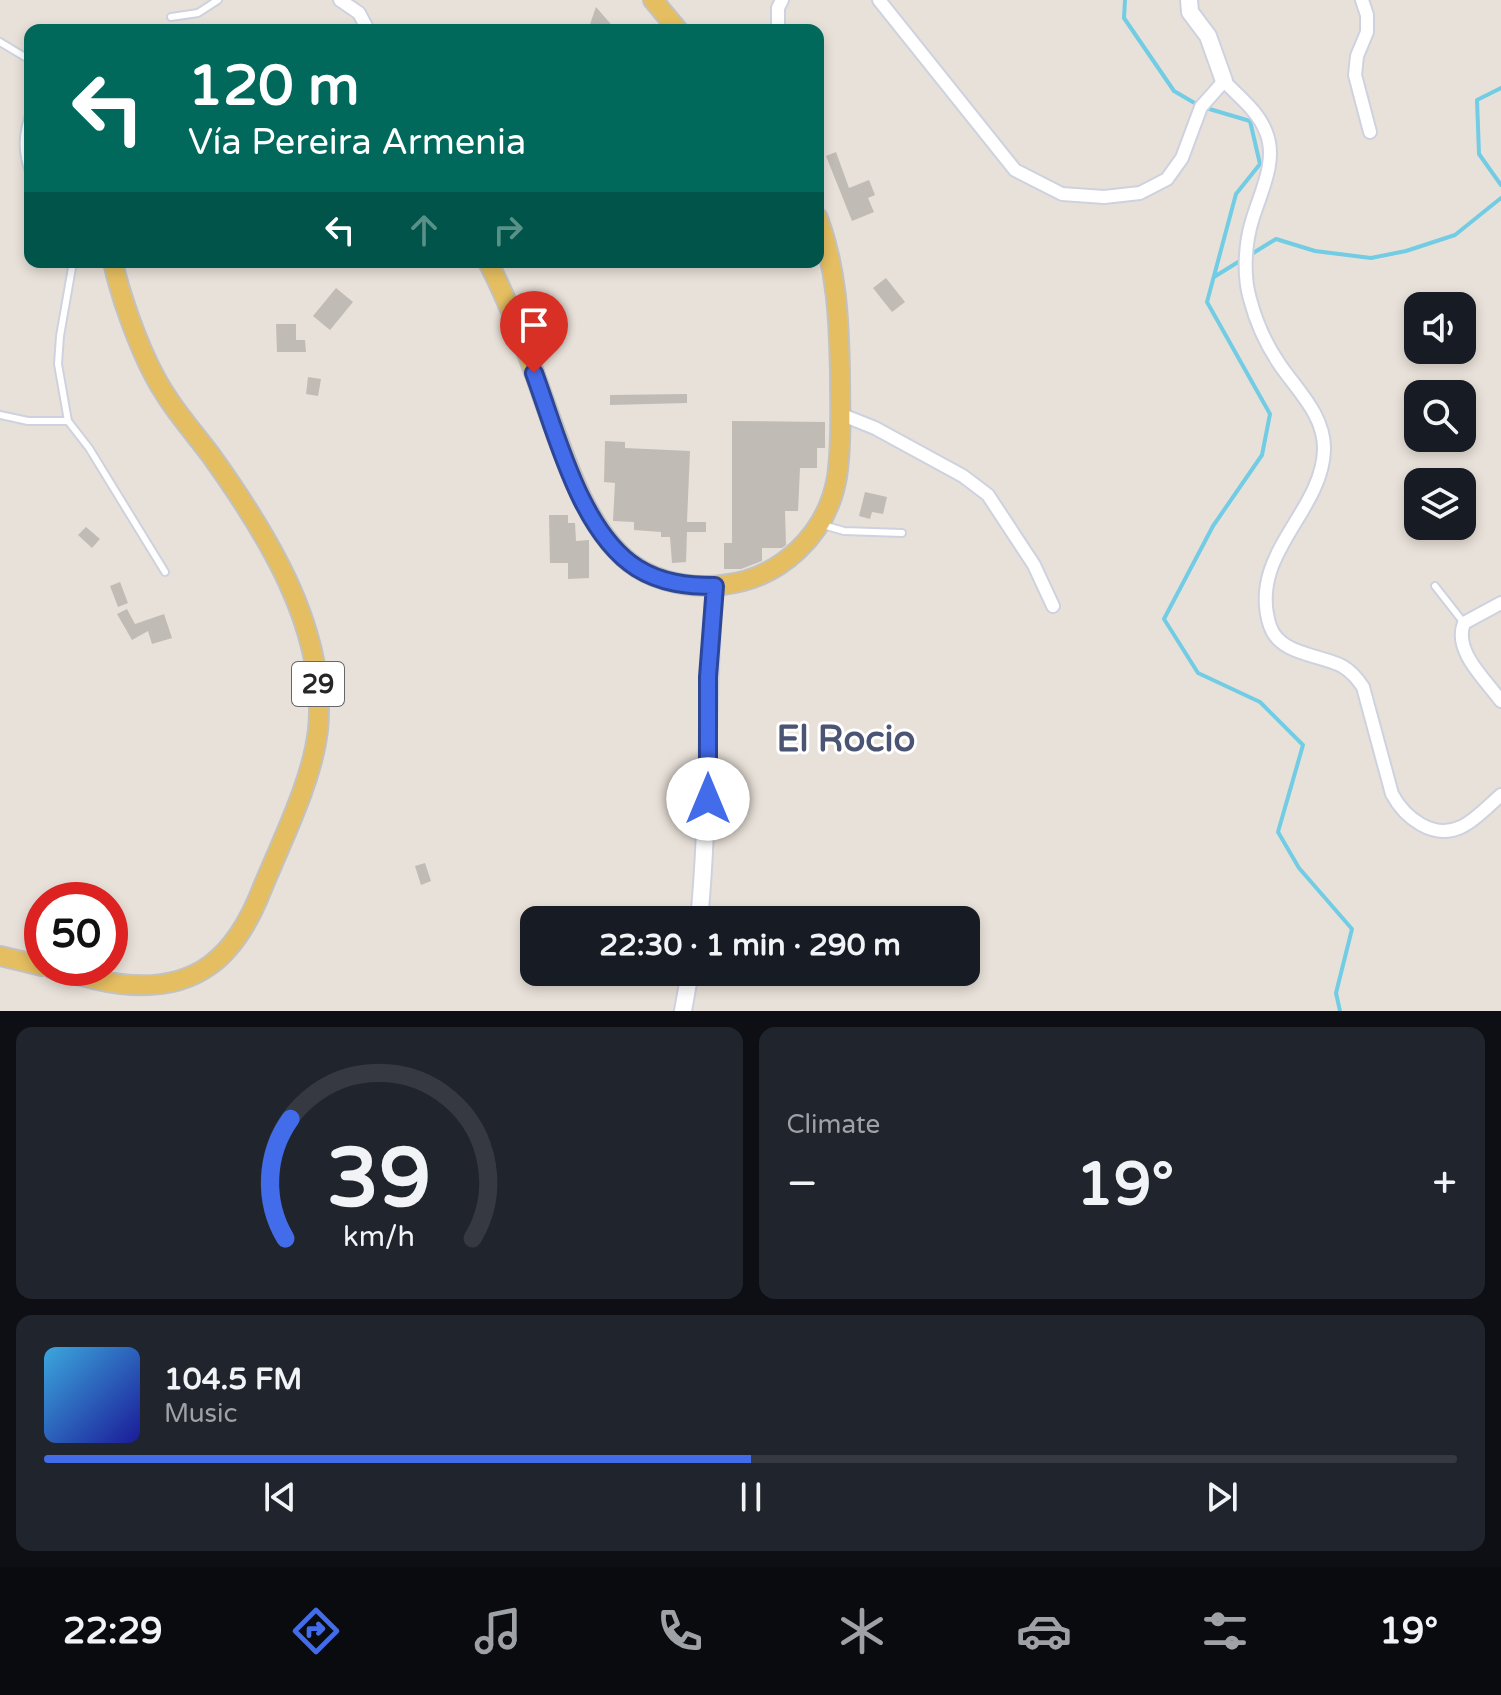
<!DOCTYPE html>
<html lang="en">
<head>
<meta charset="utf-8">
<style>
	body { margin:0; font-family:"Varela Round",sans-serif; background:#20242c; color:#f1f3f6; height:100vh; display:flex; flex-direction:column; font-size:30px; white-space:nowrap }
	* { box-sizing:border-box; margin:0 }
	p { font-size:26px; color:#9ea1a6 }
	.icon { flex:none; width:44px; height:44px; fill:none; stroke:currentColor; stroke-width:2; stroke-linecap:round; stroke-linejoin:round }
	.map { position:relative; height:1011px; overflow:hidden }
	.details { display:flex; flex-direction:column; gap:16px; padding:16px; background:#0d0f14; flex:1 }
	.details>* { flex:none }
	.top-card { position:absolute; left:24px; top:24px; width:800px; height:244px; border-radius:16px; box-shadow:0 4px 12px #0003; background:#00695c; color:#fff; overflow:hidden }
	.fabs { position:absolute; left:1404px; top:292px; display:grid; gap:16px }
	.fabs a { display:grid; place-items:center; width:72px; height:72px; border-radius:16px; background:#171b24; box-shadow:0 4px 12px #0003; font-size:40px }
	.speed { position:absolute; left:24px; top:882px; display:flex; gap:16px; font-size:40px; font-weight:700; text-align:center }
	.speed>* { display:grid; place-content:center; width:104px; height:104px; border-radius:50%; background:#171b24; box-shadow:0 4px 12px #0003; line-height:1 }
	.speed .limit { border:12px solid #d22; background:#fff; color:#111 }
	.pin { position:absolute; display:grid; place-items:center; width:68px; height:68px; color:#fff; margin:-82px -34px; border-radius:50% 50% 50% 0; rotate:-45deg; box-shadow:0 0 8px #0007 }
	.pin .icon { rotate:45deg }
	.me { position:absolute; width:88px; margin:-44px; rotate:0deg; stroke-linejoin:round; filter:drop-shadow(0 0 6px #0008) }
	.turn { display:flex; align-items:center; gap:28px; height:168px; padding:0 32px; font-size:36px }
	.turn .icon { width:104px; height:104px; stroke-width:2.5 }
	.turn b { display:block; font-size:56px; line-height:68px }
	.lanes { display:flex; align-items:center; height:76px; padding:0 32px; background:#0003; justify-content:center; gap:40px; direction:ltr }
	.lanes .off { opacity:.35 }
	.big { font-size:60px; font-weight:800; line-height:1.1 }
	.details .card { flex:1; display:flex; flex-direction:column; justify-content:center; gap:12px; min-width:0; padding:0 28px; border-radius:16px; background:#20242c }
	.details .dial { align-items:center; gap:0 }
	.dial svg { height:208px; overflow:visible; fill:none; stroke:#363941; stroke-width:7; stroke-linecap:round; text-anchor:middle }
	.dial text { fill:#f1f3f6; stroke:none }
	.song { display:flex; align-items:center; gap:24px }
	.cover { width:96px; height:96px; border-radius:12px; background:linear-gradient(135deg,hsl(200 70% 55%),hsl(240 70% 35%)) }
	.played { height:8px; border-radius:4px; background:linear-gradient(90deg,#436ceb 50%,#363941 50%) }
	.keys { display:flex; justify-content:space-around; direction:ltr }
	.heat { display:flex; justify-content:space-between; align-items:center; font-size:44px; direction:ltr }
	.details .tiles { flex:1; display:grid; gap:16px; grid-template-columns:1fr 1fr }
	.card:last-child { grid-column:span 2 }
	.trip { position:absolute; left:520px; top:906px; width:460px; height:80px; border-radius:16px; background:#171b24; box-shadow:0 4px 12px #0003; font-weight:800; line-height:80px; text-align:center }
	.tabs { display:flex; height:128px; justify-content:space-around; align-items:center; background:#090b0e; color:#9ea1a6 }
	.tabs .icon { width:56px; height:56px }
	.tabs .on { color:#436ceb }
	.tabs b { font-size:36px; color:#f1f3f6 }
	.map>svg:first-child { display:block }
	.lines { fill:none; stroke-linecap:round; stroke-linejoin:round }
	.stream { stroke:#72cce4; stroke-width:4 }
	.building { fill:#c0bbb5 }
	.lane-casing { stroke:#ced2df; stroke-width:10 }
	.street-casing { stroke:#ced2df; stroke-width:16 }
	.secondary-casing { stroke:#ced2df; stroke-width:20 }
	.primary-casing { stroke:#c2c2c2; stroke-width:22 }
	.lane { stroke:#fff; stroke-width:6 }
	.street { stroke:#fff; stroke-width:12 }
	.secondary { stroke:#fff; stroke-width:16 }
	.primary { stroke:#e5be61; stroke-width:18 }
	.route-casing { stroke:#2c4699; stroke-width:20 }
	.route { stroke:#436ceb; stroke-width:14 }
	.labels { text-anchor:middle; stroke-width:6; stroke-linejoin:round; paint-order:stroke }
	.shield { fill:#fff; stroke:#676767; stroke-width:2 }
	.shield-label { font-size:26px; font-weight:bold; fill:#262626 }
	.district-label { font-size:36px; font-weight:bold; fill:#4b5473; stroke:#fff }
</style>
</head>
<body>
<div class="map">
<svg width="1501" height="1011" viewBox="0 0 1501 1011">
	<rect width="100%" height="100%" fill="#e8e1d9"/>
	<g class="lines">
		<path class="stream" d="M1125,0L1124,18L1174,91L1198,105
			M1501,88L1477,100L1479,154L1501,185
			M1206,108L1250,121L1260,164L1236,194L1207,302L1270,414L1262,455L1213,526L1164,619L1198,673L1260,702L1303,745L1278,832L1299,868L1352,929L1336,993L1340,1011
			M1250,255L1276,239L1315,251L1371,258L1406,251L1455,235L1501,198
			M1214,277L1243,259"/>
	</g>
	<path class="building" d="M596,7L616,30H588Z
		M836,152L849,188L869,180L875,195L868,198L874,212L852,221L826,156Z
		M886,278L905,302L892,312L873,288Z
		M336,288L353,302L330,330L313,316Z
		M276,324H296V340H305L306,352H277Z
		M308,377L321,379L318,396L306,394Z
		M687,394V403L610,405V395Z
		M732,421L825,422V448H817V468H800L798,511H785L786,545L782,548H762V561L741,569H724V543H732Z
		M605,441L625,442V448L690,451L687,522H706V532H687L686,562L672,563L670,537H661V532L634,530V522L613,521L615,483L604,482Z
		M865,492L887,497L883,514L872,512L870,519L859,516Z
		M549,515H568V523H575L576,541L589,540V578L568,579V563H550Z
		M86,527L100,539L92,548L78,535Z
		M120,582L128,603L118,607L110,586Z
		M127,609L135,624L164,614L172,638L152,644L148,631L132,640L117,614Z
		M425,863L431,881L421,885L415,866Z"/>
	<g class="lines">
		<defs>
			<path id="lane" d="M171,17L198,13L218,0
				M0,42L30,60
				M30,112C22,135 21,151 30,175
				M73,262L60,336L58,364L68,421L89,448L165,572
				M0,415L28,421H68
				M823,525L844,531L902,533
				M1435,586L1464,623"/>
			<path id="street" d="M340,0L359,13L368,30
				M879,0L1015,170L1062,194L1104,197L1140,193L1167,179L1182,158L1201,107L1224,81C1239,97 1258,111 1266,132C1278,161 1260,193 1252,221C1245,243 1243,276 1250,299C1256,322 1267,346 1280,365C1298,391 1325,416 1324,450C1322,513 1247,555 1270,626C1280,655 1318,654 1342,666C1351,671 1357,678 1363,687L1392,794C1405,818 1433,840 1461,827C1475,821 1489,805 1501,795
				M1362,0L1367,15V32L1357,56L1355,75L1370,132
				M778,30V8L782,0
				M840,414L875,428L963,476L988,495L1034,565L1053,606
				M1501,603L1464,623C1453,651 1485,679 1501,701"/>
			<path id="secondary" d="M1189,0L1190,12L1208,36L1224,81
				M699,920C710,809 705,697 715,586
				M683,1011L690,972"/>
			<path id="primary" d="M653,0L678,30
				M488,262C514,312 532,367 551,420C568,466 585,519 620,554C646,580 686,589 722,585C780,579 827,535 837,477C842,443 840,408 840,374C839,319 837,270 818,218
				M0,956L42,966
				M51,968C74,973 98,982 121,984C197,993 236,956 262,889C282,840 312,782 318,730C328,630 266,532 210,454C191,429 169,404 154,375C138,345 120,295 113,262"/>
		</defs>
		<use href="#lane" class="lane-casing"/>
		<use href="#street" class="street-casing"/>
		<use href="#secondary" class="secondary-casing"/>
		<use href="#primary" class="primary-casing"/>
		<use href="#lane" class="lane"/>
		<use href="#street" class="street"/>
		<use href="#secondary" class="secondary"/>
		<use href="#primary" class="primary"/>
	</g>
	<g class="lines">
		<defs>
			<path id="route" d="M534,373C556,432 580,532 637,568C661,583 687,586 715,586L708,677V799"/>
		</defs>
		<use href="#route" class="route-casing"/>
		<use href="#route" class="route"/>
	</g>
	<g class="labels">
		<rect class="shield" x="292" y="662" width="52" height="44" rx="6"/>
		<g class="shield-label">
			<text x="318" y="693">29</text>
		</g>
		<g class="district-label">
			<text x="846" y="751">El Rocio</text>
		</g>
	</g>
</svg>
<div class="fabs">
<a><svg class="icon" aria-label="sound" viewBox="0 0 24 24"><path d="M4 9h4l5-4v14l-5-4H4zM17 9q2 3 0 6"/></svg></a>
<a><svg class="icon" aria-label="search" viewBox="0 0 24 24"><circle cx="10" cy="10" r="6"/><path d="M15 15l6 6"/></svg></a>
<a><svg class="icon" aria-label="layers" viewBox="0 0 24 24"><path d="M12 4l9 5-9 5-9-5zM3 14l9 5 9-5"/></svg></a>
</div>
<div class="speed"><div class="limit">50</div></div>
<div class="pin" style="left:534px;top:373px;background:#d93025"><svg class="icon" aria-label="arrive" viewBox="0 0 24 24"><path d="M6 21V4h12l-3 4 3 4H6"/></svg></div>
<svg class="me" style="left:708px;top:799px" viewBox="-20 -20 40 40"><circle r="19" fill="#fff"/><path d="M0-13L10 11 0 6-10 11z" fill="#436ceb"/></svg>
<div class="trip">22:30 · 1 min · 290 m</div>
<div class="top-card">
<div class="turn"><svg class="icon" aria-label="left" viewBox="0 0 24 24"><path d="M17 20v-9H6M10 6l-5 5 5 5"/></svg><div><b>120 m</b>Vía Pereira Armenia</div></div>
<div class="lanes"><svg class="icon" aria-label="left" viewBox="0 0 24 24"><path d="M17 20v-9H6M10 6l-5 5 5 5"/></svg><svg class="icon off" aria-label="ahead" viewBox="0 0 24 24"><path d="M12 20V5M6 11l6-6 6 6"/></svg><svg class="icon off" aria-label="right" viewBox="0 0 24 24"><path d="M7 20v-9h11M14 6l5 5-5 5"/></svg></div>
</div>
</div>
<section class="details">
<div class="tiles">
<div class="card dial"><svg viewBox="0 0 100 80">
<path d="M14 69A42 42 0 1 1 86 69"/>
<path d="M14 69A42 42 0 0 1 16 23" stroke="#436ceb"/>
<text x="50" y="56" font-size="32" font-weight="700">39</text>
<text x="50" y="72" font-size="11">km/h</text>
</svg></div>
<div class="card"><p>Climate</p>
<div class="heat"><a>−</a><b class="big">19°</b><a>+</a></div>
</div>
<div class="card">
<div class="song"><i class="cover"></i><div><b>104.5 FM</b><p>Music</p></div></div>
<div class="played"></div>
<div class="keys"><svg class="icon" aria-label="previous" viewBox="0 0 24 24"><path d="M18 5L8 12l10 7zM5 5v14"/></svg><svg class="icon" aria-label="pause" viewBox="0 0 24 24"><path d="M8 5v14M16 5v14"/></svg><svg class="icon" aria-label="next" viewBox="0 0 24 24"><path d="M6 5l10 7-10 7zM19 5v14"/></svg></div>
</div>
</div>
</section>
<nav class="tabs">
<b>22:29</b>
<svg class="icon on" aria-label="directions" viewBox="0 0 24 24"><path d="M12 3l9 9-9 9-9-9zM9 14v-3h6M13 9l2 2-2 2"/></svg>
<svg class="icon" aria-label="music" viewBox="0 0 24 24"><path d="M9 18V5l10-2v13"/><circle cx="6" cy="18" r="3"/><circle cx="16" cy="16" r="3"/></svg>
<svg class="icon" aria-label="phone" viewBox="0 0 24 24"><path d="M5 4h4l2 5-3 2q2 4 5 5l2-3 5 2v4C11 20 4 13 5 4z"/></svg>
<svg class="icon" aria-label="climate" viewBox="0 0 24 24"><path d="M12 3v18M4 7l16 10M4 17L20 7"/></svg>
<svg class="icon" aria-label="car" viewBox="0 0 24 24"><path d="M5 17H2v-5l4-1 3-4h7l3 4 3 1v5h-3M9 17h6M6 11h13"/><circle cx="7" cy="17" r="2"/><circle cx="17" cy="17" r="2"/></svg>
<svg class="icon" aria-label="filters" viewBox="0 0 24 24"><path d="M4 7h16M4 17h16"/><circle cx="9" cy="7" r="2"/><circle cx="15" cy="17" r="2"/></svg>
<b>19°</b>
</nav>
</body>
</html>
